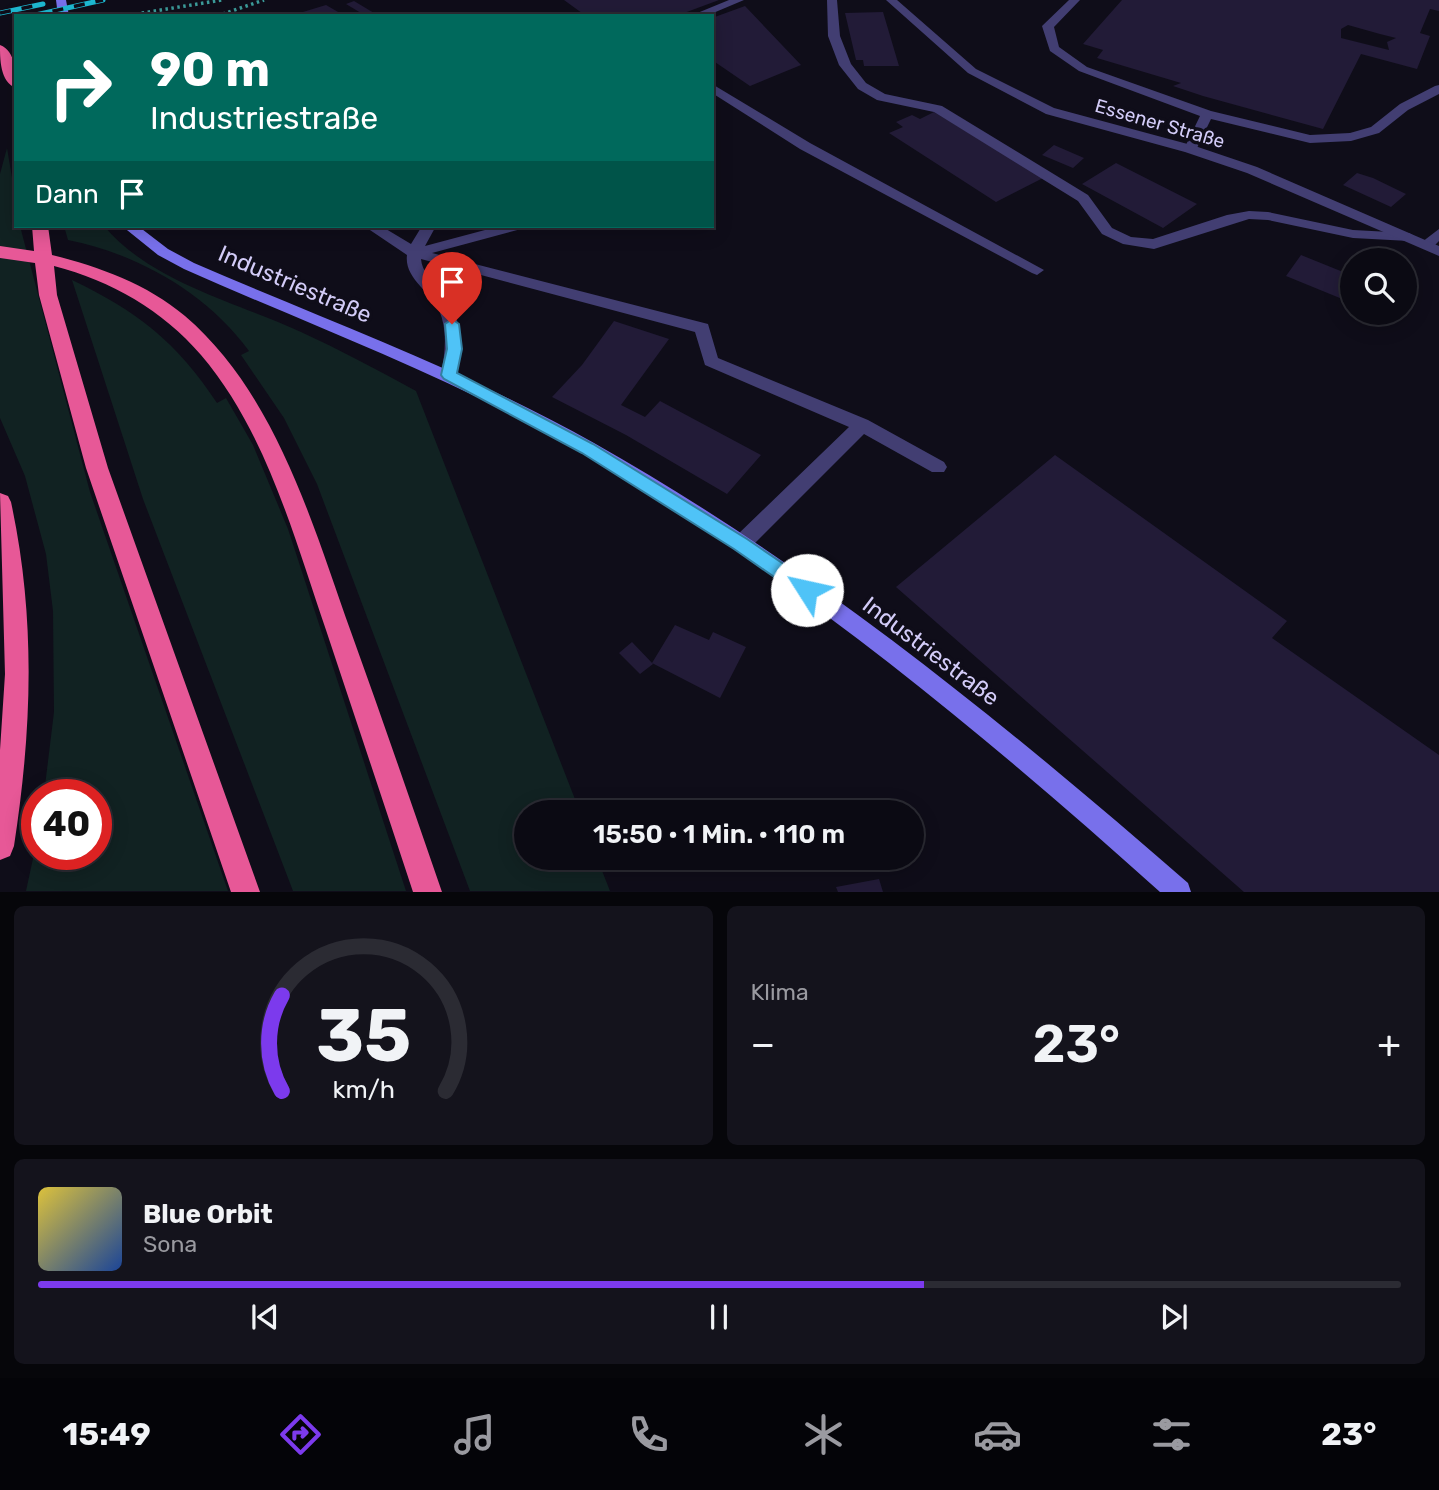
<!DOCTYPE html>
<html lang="de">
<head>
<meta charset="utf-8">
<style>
	body { margin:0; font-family:Rubik,sans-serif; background:#14131c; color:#f1f3f6; height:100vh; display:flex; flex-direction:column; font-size:26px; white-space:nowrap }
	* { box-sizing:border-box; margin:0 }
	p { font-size:23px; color:#9a9aa0 }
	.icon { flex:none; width:38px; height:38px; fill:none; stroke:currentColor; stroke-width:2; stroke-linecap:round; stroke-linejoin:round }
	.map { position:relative; height:892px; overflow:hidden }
	.drawer { display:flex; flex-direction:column; gap:14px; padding:14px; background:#06060a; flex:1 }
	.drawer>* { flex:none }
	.guide { position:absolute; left:14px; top:14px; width:700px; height:214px; border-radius:0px; box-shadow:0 4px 18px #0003,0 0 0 2px #2b2b33; background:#00695c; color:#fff; overflow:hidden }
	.controls { position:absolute; left:1340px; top:248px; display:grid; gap:14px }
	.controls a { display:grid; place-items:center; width:77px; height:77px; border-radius:50%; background:#0b0a13; box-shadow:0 4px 18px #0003,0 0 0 2px #2b2b33; font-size:35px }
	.speed { position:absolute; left:21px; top:779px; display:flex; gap:14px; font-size:35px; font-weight:700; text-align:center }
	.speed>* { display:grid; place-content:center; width:91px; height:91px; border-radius:50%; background:#0b0a13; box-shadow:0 4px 18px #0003,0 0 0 2px #2b2b33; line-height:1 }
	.speed .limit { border:10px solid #d22; background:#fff; color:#111 }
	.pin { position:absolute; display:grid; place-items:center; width:60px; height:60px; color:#fff; margin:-72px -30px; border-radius:50% 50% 50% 0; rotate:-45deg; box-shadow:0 0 7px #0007 }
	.pin .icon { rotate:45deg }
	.me { position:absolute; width:77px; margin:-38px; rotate:305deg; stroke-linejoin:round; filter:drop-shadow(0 0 5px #0008) }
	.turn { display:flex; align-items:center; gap:24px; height:147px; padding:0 21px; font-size:32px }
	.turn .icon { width:91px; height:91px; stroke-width:2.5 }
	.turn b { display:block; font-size:49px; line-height:60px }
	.then { display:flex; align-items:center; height:66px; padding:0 21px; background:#0003; gap:14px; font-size:26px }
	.big { font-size:52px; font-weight:600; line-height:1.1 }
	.drawer .card { flex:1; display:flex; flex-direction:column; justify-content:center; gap:10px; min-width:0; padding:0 24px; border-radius:10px; background:#14131c }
	.drawer .dial { align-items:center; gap:0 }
	.dial svg { height:182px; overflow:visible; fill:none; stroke:#2b2b33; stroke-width:7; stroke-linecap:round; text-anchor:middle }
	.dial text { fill:#f1f3f6; stroke:none }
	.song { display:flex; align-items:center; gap:21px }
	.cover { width:84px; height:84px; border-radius:10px; background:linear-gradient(135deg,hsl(50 70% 55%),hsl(220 70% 35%)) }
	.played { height:7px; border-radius:4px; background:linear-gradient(90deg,#7c3aed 65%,#2b2b33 65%) }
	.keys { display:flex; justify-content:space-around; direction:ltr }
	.heat { display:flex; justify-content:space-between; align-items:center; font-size:38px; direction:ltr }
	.drawer .tiles { flex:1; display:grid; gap:14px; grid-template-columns:1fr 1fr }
	.card:last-child { grid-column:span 2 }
	.trip { position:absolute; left:514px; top:800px; width:410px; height:70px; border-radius:35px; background:#0b0a13; box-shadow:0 4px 18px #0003,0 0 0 2px #2b2b33; font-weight:600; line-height:70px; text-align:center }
	.tab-bar { display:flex; height:112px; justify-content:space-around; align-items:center; background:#040408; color:#9a9aa0 }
	.tab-bar .icon { width:49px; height:49px }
	.tab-bar .active { color:#7c3aed }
	.tab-bar b { font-size:32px; color:#f1f3f6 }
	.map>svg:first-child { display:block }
	.green { fill:#122 }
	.building { fill:#221b37; fill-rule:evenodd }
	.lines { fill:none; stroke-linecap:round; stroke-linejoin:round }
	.path { stroke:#3c9c9a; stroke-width:3.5; stroke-dasharray:2.5 3.5; stroke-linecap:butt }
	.lane { fill:#423e72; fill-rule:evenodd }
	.street { fill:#423e72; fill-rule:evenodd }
	.secondary { fill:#7870eb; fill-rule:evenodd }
	.highway { fill:#e75897; fill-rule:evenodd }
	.rail-casing { stroke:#1eb9d2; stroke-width:5 }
	.rail { stroke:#0f0d19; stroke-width:3.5; stroke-dasharray:11; stroke-linecap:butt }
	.route { fill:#4fc3f7; stroke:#337fa1; stroke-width:2 }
	.labels { text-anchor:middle; stroke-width:7; stroke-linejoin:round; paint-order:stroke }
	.far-street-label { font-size:19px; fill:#d3ccf8; stroke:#0f0d19 }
	.street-label { font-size:23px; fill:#d3ccf8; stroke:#0f0d19 }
</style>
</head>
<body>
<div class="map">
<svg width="1439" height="892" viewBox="0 0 1439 892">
	<rect width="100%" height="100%" fill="#0f0d19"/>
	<path class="green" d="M7,148L16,201V226H20L90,492L228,891H26L37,840V854H96V794H44L54,712L53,611L46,554L25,476L0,418V174Z
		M64,226H104C151,282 236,302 301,332C340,350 378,370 416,391L580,812H527V858H597L610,891H470L317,484L284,418L241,355L249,351C207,293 138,254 68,240Z
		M72,280C137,311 177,342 217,403L226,398L253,445L288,529L406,891H293L143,499Z"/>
	<path class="building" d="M564,0H719L676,16H586Z
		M1122,0H1439V11L1430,9L1420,33L1430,36L1417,69L1361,54L1323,129L1203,96L1173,86L1181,83L1097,58L1103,50L1083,44ZM1348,25L1380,34L1396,38L1387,42L1389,50L1341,38V29Z
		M354,1L379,16H366L346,4Z
		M326,5L345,16H293V15Z
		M745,6L801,65L750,86L712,60V18Z
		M883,12L899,66H864L863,60H856L845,13Z
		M934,112L1043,178L996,202L889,133L903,127L896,122L912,115L920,119Z
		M1054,145L1084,158L1073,168L1042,155Z
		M1116,163L1197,204L1163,228L1082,184Z
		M1357,173L1373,178L1406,194L1391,207L1343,185Z
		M1301,255L1353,276L1352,303L1286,276Z
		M614,321L669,339L621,405L645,417L660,401L761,455L727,494L626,435L552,397L582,365Z
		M1055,455L1287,621L1272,638L1439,755V892H1244L896,587Z
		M675,625L709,640L713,632L746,647L720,698L652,663Z
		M632,642L653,664L640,674L619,653Z
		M879,879L883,892H838L836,887Z"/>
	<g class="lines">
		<path class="path" d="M124,16L222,0
			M217,16L264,0"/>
		<path class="lane" d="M729,0H744L706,16H690Z
			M827,0H837L840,36L851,64L866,83L885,94L942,106L1088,195L1112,228L1131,237L1153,239L1227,215L1249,211L1268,212L1353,230L1409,233L1416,237L1409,241L1353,238L1268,220L1249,219L1154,249L1123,244L1102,234L1078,201L934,112L877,100L858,89L839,65L828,36Z
			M1069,0H1080L1054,27L1059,47L1087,67L1211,111L1310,135L1350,133L1371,127L1400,104L1435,86L1439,85V94L1408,110L1379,133L1351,141L1310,143L1211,119L1195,152H1185L1184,149L1200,116L1079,71L1050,51L1042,26Z
			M712,84L810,143L1044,270L1037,275L1032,273L800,149L712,93Z
			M364,226H381L411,244L422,226H436L425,246L500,226H523L521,229L432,253L708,324L718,358L868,420L944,462L947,467L944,472H932L864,434L748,550L741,552L734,550L732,544L734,538L849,427L705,365L695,332L421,259C422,272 431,278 438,286C462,312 463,342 457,375L449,381L443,379L441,375C445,353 448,331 439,310C430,291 404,278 407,255Z
			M1439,229V241L1432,248H1422V242Z"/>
		<path class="street" d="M886,0H897L976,69L1054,108L1195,146L1257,167L1439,246V256L1247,173L1185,152L1046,114L968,73Z"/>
		<path class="secondary" d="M56,0H66L69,16H58Z
			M122,226H138L168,249L194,263C328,321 466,371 594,443C809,564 1002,721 1188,883L1191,892H1160C980,730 792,576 583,453C456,379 317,328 184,269L158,255Z"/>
		<path class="highway" d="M0,45C16,51 16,74 16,88C0,82 0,59 0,45Z
			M32,226H48L52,255C100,267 147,284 185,316C276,394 312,523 351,632C382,718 412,805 442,892H413C384,804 355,717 326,630C294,537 266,431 201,355C162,310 112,281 54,266L57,295L108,468L260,892H231L86,468L39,295L35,263L0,258V246L34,251Z
			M0,493L8,496L11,502C36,618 32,729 14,846L10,856L0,860V750L5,674Z"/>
		<defs>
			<path id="rail" d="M0,13L43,4
				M31,16L103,0"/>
		</defs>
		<use href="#rail" class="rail-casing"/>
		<use href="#rail" class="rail"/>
	</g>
	<path class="route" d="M452,319L459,324L462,349L457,373L593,444L747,539L813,584L816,590L813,595H800L734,549L582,453L444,379L441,375L447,349L445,324Z"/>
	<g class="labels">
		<g class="far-street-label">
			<text transform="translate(1160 123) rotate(16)" y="7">Essener Straße</text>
		</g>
		<g class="street-label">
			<text transform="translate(295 284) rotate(23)" y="8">Industriestraße</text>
			<text transform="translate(931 651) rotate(37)" y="8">Industriestraße</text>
		</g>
	</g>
</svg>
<div class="controls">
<a><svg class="icon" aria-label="search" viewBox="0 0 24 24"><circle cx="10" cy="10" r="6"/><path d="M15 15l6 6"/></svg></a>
</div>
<div class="speed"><div class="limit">40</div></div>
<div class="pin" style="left:452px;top:324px;background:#d93025"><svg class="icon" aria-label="arrive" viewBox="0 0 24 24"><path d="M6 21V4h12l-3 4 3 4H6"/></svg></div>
<svg class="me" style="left:807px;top:590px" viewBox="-20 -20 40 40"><circle r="19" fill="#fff"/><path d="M0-13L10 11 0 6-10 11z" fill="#4fc3f7"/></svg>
<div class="trip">15:50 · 1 Min. · 110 m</div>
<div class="guide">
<div class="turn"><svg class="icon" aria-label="right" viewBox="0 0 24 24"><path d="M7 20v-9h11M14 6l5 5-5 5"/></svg><div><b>90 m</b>Industriestraße</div></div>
<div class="then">Dann<svg class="icon" aria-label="arrive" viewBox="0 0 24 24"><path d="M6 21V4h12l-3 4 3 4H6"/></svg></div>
</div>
</div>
<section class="drawer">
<div class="tiles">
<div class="card dial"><svg viewBox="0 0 100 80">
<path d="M14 69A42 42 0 1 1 86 69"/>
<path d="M14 69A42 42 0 0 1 14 27" stroke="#7c3aed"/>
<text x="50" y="56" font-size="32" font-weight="700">35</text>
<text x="50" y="72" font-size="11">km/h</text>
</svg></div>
<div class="card"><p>Klima</p>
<div class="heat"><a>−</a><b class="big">23°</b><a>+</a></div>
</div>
<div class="card">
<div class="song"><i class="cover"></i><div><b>Blue Orbit</b><p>Sona</p></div></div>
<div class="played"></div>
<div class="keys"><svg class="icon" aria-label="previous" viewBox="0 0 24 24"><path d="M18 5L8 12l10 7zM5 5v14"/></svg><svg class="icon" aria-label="pause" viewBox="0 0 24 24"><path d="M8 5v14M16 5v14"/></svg><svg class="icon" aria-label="next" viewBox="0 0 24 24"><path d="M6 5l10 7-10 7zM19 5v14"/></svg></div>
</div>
</div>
</section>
<nav class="tab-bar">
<b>15:49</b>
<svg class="icon active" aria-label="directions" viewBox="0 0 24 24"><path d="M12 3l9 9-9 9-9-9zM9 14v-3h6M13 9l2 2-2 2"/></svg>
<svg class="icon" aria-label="music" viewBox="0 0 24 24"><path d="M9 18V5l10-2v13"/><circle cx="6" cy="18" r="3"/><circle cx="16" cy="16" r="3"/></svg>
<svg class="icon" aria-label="phone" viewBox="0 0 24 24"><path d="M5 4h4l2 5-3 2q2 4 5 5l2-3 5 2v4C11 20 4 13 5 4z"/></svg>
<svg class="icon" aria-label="climate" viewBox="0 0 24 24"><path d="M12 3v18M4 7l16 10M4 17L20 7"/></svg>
<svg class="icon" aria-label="car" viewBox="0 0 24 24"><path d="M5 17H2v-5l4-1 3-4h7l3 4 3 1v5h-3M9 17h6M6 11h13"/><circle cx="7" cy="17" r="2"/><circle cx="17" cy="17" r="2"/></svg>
<svg class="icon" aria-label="filters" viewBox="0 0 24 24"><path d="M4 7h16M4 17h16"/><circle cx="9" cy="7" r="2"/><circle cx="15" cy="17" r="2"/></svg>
<b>23°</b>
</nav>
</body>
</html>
